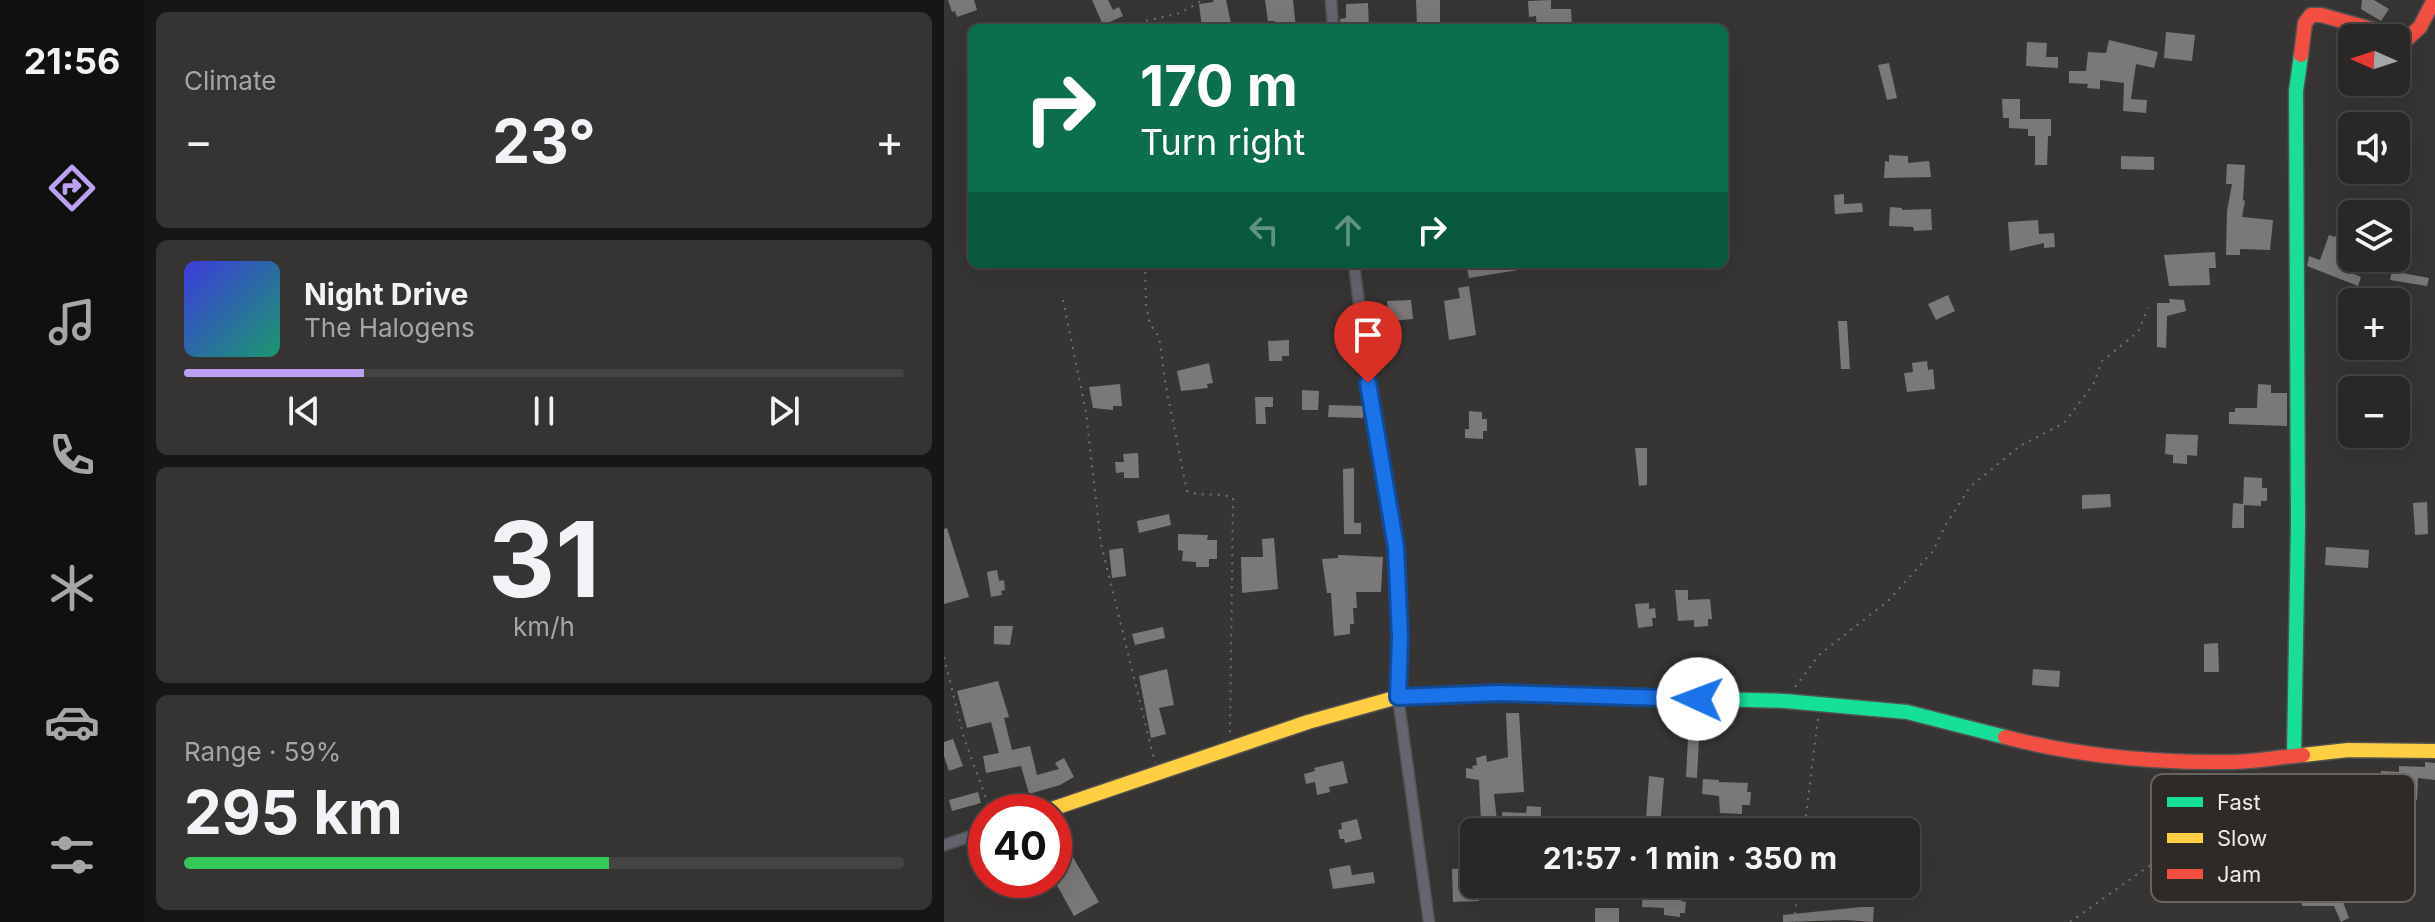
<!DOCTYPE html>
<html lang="en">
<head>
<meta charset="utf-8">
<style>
	body { margin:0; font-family:Inter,sans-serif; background:#353432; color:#f1f3f6; height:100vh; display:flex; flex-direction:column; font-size:30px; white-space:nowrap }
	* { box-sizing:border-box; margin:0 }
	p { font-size:26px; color:#a5a6a7 }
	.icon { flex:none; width:44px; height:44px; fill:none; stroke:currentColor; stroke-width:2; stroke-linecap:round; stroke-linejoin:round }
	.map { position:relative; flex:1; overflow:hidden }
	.details { display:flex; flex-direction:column; gap:12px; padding:12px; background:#171615; width:800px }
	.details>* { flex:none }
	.hud { position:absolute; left:24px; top:24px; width:760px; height:244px; border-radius:12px; box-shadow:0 8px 32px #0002,0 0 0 2px #454443; background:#0b6e4f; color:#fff; overflow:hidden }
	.needle { width:52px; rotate:273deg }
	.buttons { position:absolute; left:1394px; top:24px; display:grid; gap:16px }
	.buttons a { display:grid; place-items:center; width:72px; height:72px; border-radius:12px; background:#292826; box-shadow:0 8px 32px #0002,0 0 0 2px #454443; font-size:40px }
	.speed { position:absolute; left:24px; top:794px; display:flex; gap:16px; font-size:40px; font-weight:700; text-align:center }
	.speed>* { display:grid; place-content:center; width:104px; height:104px; border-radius:50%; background:#292826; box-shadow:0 8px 32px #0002,0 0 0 2px #454443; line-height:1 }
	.speed .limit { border:12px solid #d22; background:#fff; color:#111 }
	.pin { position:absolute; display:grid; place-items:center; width:68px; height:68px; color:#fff; margin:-82px -34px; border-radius:50% 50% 50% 0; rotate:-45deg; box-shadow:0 0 8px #0007 }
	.pin .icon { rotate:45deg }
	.me { position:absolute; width:88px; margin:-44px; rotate:272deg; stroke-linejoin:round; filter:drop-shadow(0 0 6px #0008) }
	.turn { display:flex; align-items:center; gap:28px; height:168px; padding:0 40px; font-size:36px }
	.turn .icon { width:104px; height:104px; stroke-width:2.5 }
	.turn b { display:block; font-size:56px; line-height:68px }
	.lanes { display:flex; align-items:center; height:76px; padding:0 40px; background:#0003; justify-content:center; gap:40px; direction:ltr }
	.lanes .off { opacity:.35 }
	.big { font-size:60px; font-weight:700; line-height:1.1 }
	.details .widget { flex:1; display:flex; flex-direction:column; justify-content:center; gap:12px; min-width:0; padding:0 28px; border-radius:12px; background:#353432 }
	.details .dial { align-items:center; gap:0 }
	.dial b { font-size:104px; line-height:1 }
	.song { display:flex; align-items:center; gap:24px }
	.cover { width:96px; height:96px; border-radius:12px; background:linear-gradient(135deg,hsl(240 70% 55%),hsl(160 70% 35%)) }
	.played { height:8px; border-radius:4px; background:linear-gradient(90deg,#bca0f2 25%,#454443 25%) }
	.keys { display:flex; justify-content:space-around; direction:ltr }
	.heat { display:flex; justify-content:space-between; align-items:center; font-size:44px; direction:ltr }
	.charge { height:12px; border-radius:6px; background:linear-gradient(90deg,#34c759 59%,#454443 0) }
	.trip { position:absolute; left:516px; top:818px; width:460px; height:80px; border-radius:12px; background:#292826; box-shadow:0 8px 32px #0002,0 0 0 2px #454443; font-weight:700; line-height:80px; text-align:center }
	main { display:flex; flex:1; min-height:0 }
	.tabs { display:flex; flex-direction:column; width:144px; justify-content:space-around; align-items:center; background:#10100f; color:#a5a6a7 }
	.tabs .icon { width:56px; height:56px }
	.tabs .current { color:#bca0f2 }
	.tabs b { font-size:36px; color:#f1f3f6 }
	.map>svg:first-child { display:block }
	.building { fill:#7b7977 }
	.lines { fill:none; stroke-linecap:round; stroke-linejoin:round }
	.street-casing { stroke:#535251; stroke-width:13 }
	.fast-casing { stroke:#535251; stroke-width:17 }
	.slow-casing { stroke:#535251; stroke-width:17 }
	.jam-casing { stroke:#535251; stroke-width:17 }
	.path { stroke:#6f7076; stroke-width:2; stroke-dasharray:2 6; stroke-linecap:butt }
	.street { stroke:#646570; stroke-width:10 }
	.fast { stroke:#16e098; stroke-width:14 }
	.slow { stroke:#ffcf43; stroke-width:14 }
	.jam { stroke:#f24e42; stroke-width:14 }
	.route-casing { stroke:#114b97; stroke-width:20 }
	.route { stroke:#1a73e8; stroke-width:14 }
	.key { fill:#2e2a28; stroke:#676462; stroke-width:2 }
	.key-label { font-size:22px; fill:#edebe9 }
</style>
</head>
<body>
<main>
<nav class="tabs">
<b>21:56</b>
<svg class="icon current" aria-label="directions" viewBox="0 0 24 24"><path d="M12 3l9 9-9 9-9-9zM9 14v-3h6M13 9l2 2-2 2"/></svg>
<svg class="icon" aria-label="music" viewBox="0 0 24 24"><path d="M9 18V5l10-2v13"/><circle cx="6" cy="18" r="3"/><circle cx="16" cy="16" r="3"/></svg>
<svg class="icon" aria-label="phone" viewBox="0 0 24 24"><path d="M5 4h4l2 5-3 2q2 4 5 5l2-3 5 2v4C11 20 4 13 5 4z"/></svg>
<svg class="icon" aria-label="climate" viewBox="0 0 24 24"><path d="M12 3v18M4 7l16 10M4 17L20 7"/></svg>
<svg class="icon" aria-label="car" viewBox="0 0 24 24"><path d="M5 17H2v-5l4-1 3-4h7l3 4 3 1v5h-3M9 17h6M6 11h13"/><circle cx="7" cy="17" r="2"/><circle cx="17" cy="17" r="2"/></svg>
<svg class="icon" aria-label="filters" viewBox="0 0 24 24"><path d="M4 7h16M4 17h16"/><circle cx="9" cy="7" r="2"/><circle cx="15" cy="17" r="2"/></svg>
</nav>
<section class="details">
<div class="widget"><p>Climate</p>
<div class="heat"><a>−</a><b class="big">23°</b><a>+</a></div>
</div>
<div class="widget">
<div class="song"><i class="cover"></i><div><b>Night Drive</b><p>The Halogens</p></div></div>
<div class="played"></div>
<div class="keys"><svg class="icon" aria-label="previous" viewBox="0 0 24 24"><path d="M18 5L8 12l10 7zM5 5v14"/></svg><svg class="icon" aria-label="pause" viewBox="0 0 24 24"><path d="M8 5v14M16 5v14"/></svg><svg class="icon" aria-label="next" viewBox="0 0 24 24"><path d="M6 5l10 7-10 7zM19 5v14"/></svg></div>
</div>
<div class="widget dial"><b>31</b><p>km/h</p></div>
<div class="widget"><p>Range · 59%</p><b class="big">295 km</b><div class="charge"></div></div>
</section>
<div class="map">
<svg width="1491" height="922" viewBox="0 0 1491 922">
	<rect width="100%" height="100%" fill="#373533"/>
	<path class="building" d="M4,0H30L33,10L13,17L11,11L8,12Z
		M148,0H164L169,10L175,7L179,16L159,25Z
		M269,0H282L288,28H258L255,4L270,2Z
		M321,0H349L352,28H332L331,21H324Z
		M472,0H496V24H489V28H478V25H473Z
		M607,0V9H627L628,26L593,28L592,16L585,17L584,1Z
		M1418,0H1430L1445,9L1437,21L1417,9Z
		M424,3L425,28H397L396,19L402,18V4Z
		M1222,32L1251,35L1248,61L1220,58Z
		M1165,40L1214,52L1210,68L1192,64L1187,99L1203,100L1202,113L1179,111L1180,83L1156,80V89L1143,88L1144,84L1125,83V71H1142L1144,52L1162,53Z
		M1083,42L1103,43L1102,57H1114V68L1082,66Z
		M945,63L953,98L943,100L934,65Z
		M1058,99H1076V119H1107V136H1104L1103,165H1091V136H1084V129L1065,128V118H1059Z
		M945,155L964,156V163L985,161L987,177L940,178L941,161L945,162Z
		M1177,156L1210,157V170L1177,169Z
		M1283,164L1301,165L1299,200L1301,201L1298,217L1329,220L1326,250L1296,249V255H1282L1283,211L1288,184H1282Z
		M900,194V204L918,203L919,212L891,214L890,195Z
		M1408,203V231L1395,268L1417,277L1414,286L1363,266L1365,256L1376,260L1385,235L1391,237Z
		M946,207L958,208V210L987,209L988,230L970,231L969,227L945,226Z
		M1094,220L1095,234L1110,233L1111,247L1100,248V243L1066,251L1064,222Z
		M1271,252L1272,268H1265L1266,285L1225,286L1220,255Z
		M522,264H580L581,269L525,278Z
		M1448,271L1485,278L1483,286L1446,280Z
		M525,286L532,335L505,340L500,301L516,298L514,288Z
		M1004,295L1011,311L992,320L984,304Z
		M1225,299L1240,300L1242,311L1223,316L1222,348L1213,347V303H1226Z
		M467,300L469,319L445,321L443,301Z
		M894,321H903L906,369H897Z
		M345,340V356H338V361H325L324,341Z
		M983,361L984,370L989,369L991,389L963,392L960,373L969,372L968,363Z
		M265,363L269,383L263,384L264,388L237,391L233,371Z
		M176,384L178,406H169V410L149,408L145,387Z
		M1314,384L1327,385V393H1343V426L1285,424V412H1291V408H1313Z
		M358,390L375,391L374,410H358Z
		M311,397H329V407H321L322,424H312Z
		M385,405L419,406V418L384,417Z
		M525,411L538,412V419H543V431H539V439L521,438V429H525Z
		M1222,434L1254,435L1253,456L1243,455V464L1229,463V455L1221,454Z
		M691,448H703V485L695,486Z
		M194,453L195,478H180V472L172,473L171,462H180L179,454Z
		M410,468V523H417V534H400L399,469Z
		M1300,477L1318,478V488H1323V501H1317V506L1300,505V528H1288L1289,503L1299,504Z
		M1166,494L1167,507L1138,509V495Z
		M1483,502L1484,534L1471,535L1469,503Z
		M225,514L227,525L195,533L193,521Z
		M3,528L25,597L0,604V529Z
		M234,534L264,535L263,540H273V559H265V567H252V562L238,561L239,551L234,550Z
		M330,538L334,589L298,593L297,557H319L318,539Z
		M1382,547L1425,550L1424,568L1381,565Z
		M179,548L182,576L168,578L165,550Z
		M394,555L439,557L437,592H412L413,608H409L410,624H406V634L390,636L387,593H383L378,559L394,558Z
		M53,570L55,581L60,580L61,590L57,591L58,595L47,597L43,572Z
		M731,590H744V600L766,599L768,619H764V626L750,627V620L734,621Z
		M705,603V609L711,608L712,618H708L709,626L694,628L691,604Z
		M50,626H69L66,645L50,644Z
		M219,627L221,638L191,645L188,634Z
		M1274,643L1275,672H1260V644Z
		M223,669L230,705L215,708L222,734L207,738L195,676Z
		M1089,669L1116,671L1115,687L1088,685Z
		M54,681L65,717L60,718L68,750L86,746L93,775L115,769L111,763L120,758L130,777L116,785L85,794L77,766L42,773L39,756L55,753L47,722L23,728L13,691Z
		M562,713H575L580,792L550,794L553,820L537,822L535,780L522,778V768L529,769L528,766L533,765L532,758L542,755L543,762L564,757Z
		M741,718L756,720L753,778L742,777L744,738H740Z
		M9,739L19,766L5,771L0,756V742Z
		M399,761L404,783L385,787L386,792L373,795L371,782L362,784L360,774L371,771L370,768Z
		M1481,762L1491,763V780L1474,778L1473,800L1436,799L1437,771L1455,772V766L1481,767Z
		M705,776L720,778L717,816H714V819L702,818Z
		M759,779L775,780V782L804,783L803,792H807L806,805H798V814L776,813L775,796L758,794Z
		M34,792L37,803L8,811L5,800Z
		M583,806L597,807V832H559L558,812L582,813Z
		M413,819L418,839L401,843L400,839H396L394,830L398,829L397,823Z
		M119,840L155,902L130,916L110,880V845Z
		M406,865L408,875L429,872L431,883L389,889L385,869Z
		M530,868V884H534L535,901L509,902L508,869Z
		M699,884H719V892L738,894L737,901L742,902L741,913H736V917L720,915V908L698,907Z
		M1397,884L1407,885V903L1399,902L1405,918L1397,922L1390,906H1358L1357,890H1397Z
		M917,907H930L929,922L902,920L839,922V915Z
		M651,908H675V922H651Z"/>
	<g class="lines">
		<defs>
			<path id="street" d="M387,0L389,28
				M410,264L429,414L452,547L456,637L454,697L485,922
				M0,845L42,831"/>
			<path id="fast" d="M649,696L841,701L963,712L1061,737
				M1350,755L1354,524L1352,91L1357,55"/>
			<path id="slow" d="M1359,755L1404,750L1491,751
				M99,812L364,722L454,697L555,693L649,696"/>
			<path id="jam" d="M1357,55L1361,23L1367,15H1377L1463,39L1476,27L1490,0
				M1061,737C1134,756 1210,763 1285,762C1310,762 1335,757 1359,755"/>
		</defs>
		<use href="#street" class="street-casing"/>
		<use href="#fast" class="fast-casing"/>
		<use href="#slow" class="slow-casing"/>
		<use href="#jam" class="jam-casing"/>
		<path class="path" d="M201,28V21L236,13L259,0
			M201,264L202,305L206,324L215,337L222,387L243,491C258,498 274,491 289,498L286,736
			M119,300L142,412L157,544L211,763
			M0,657L20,738L47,812
			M851,687L876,654L944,601L989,551L1001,526L1026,487L1076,446L1120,423L1149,385L1158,361L1194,332L1204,308
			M860,832L874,718
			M850,922L854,884
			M1126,922L1215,859L1256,812L1280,774"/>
		<use href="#street" class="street"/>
		<use href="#fast" class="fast"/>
		<use href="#slow" class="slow"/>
		<use href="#jam" class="jam"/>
	</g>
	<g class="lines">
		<defs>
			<path id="route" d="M424,383L452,547L456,637L454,697L555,693L754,699"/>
		</defs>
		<use href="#route" class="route-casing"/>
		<use href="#route" class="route"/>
	</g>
	<rect x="1207" y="774" width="264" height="128" rx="12" class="key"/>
	<rect x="1223" y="797" width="36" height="10" fill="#16e098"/>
	<rect x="1223" y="833" width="36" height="10" fill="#ffcf43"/>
	<rect x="1223" y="869" width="36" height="10" fill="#f24e42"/>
	<g class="key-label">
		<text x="1273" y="810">Fast</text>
		<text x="1273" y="846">Slow</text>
		<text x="1273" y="882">Jam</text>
	</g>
</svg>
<div class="buttons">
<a><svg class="needle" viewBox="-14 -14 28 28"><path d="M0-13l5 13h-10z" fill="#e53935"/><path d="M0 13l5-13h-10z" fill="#a5a6a7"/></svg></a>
<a><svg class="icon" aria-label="sound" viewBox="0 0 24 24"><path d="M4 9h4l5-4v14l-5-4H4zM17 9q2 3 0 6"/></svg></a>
<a><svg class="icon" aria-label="layers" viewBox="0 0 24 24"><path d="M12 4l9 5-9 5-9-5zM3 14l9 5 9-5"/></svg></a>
<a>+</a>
<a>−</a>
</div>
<div class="speed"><div class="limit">40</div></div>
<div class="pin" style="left:424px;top:383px;background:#d93025"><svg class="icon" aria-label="arrive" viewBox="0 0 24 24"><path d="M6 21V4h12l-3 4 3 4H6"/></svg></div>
<svg class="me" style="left:754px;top:699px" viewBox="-20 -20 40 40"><circle r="19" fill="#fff"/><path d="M0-13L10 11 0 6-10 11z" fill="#1a73e8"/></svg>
<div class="trip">21:57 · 1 min · 350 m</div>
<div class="hud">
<div class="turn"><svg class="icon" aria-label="right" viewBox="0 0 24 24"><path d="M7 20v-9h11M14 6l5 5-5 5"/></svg><div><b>170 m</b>Turn right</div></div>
<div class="lanes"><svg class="icon off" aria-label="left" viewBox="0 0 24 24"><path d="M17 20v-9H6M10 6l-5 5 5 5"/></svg><svg class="icon off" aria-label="ahead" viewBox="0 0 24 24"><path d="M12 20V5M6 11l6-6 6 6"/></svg><svg class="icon" aria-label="right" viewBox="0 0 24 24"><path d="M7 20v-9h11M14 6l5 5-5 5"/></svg></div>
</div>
</div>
</main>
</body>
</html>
